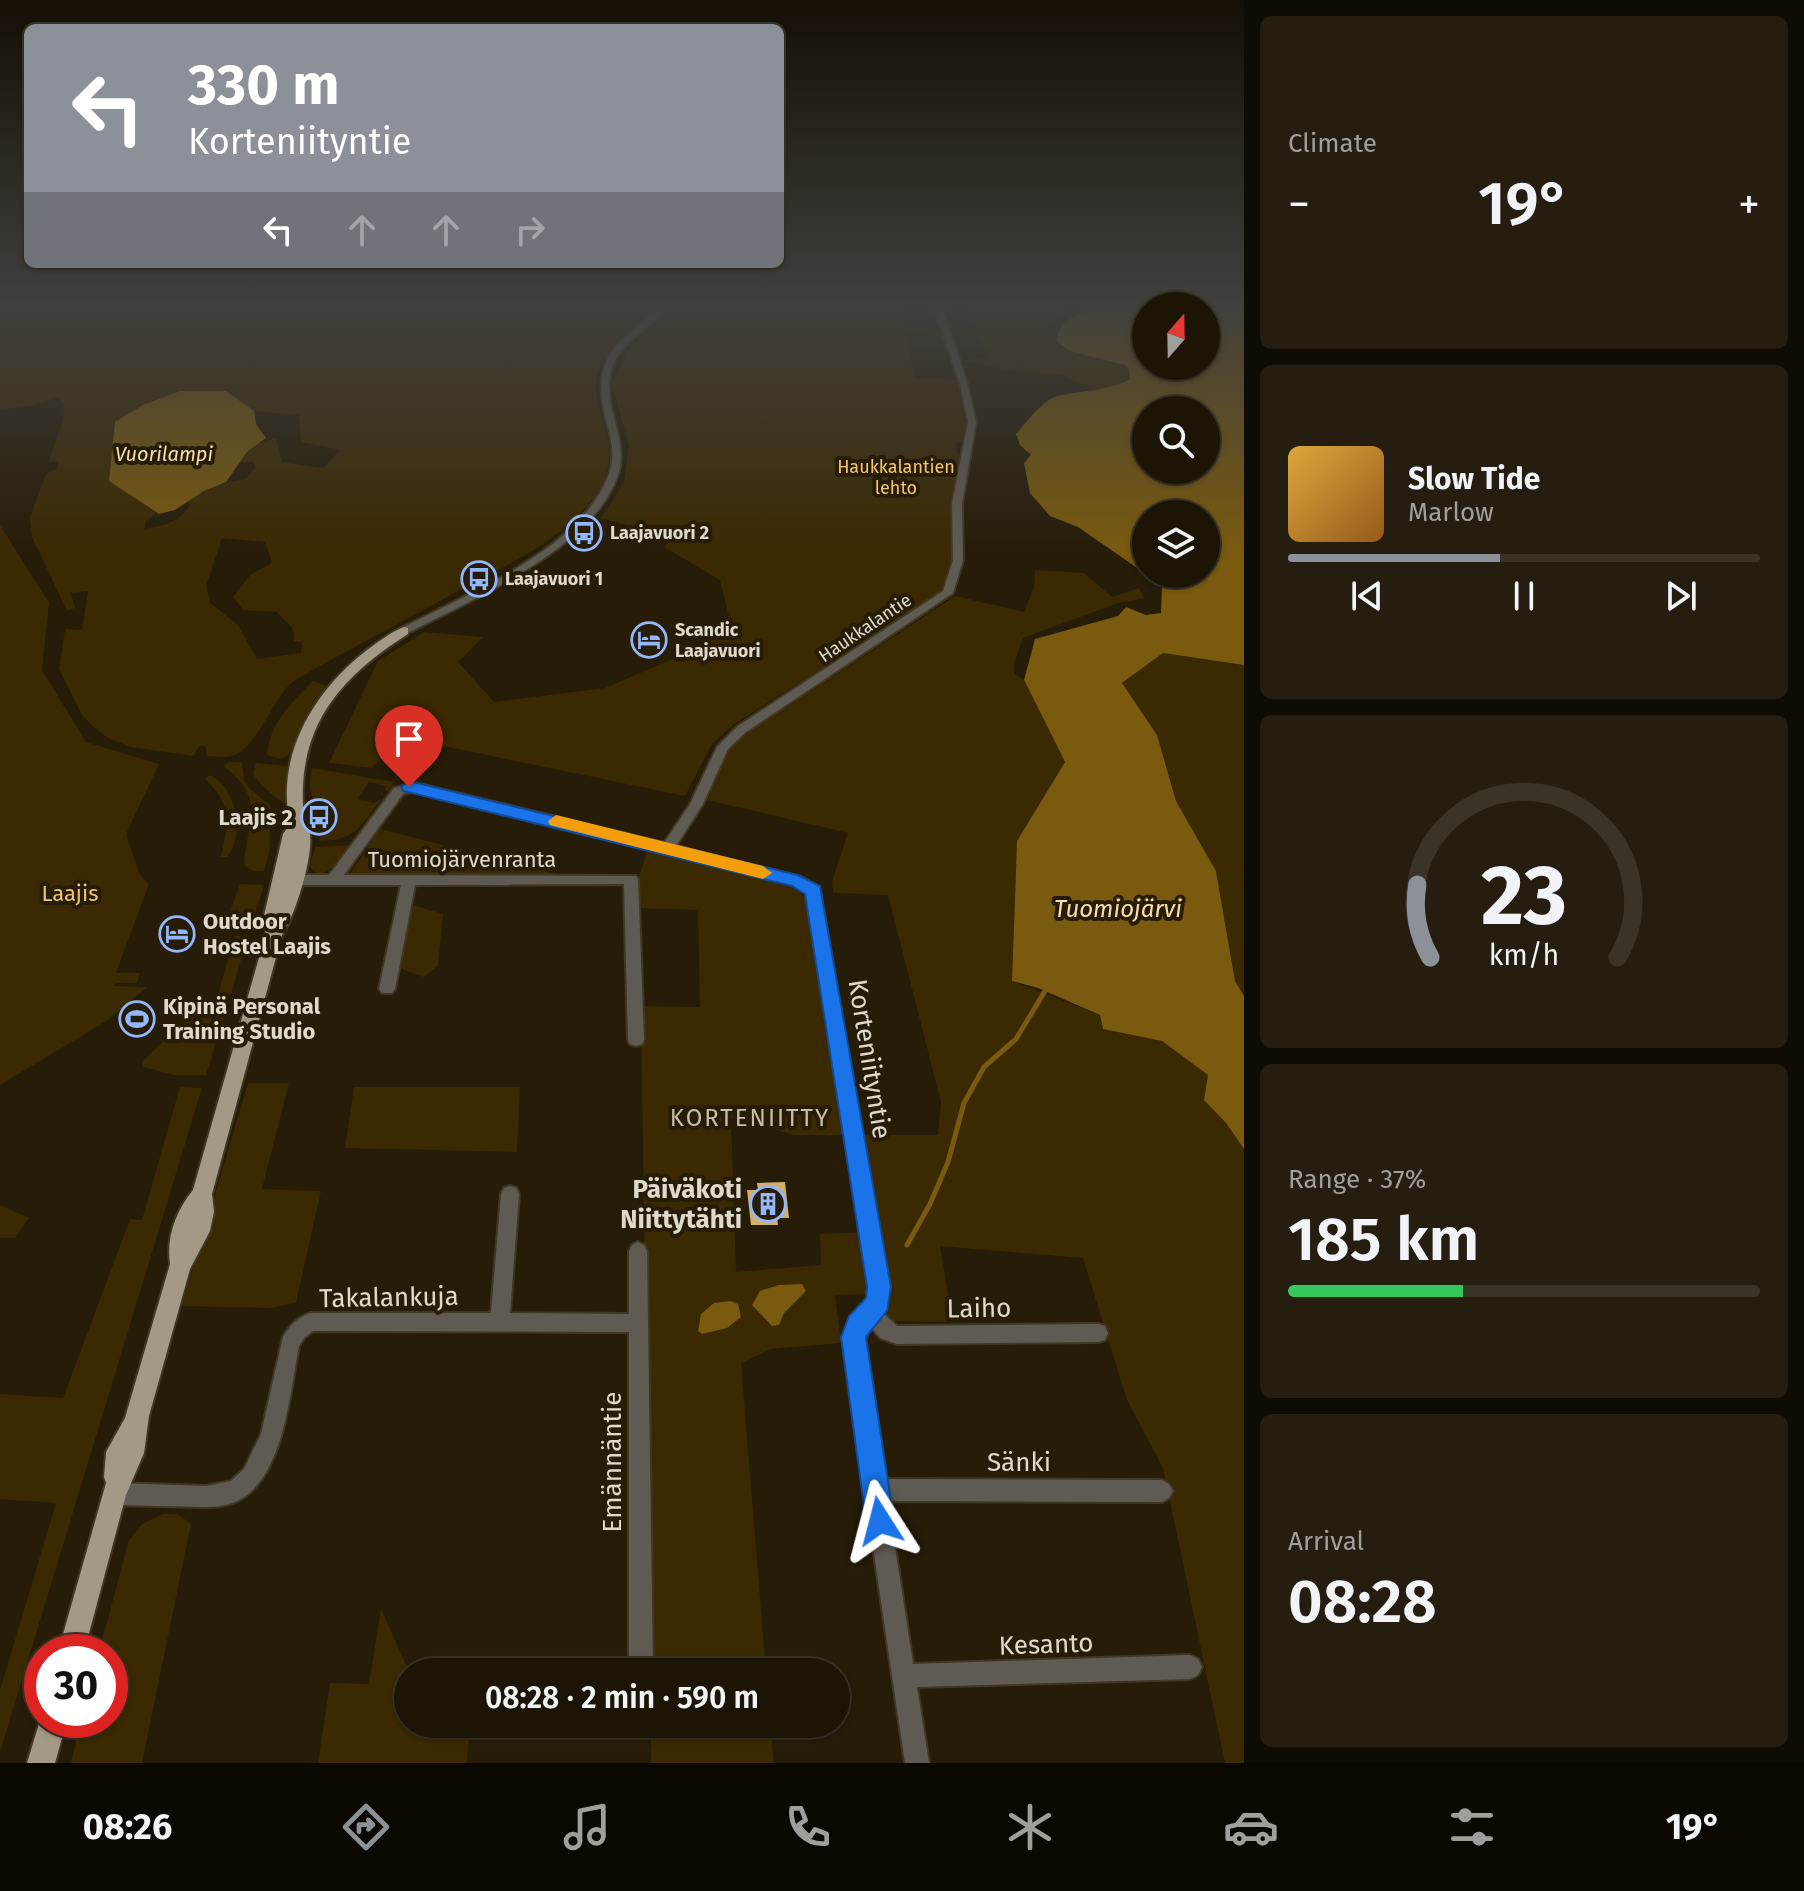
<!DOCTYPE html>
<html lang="en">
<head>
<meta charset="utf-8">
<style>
	body { margin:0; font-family:"Fira Sans",sans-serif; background:#251e10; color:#f1f3f6; height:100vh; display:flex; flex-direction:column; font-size:30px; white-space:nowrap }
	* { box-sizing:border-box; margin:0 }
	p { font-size:26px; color:#a09f9b }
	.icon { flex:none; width:44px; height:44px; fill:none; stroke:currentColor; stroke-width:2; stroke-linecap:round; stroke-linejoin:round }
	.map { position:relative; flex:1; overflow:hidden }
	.drawer { display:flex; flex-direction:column; gap:16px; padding:16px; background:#0f0c03; width:560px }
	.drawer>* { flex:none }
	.banner { position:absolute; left:24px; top:24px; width:760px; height:244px; border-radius:12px; box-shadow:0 2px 6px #0004,0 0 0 2px #3a3428; background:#8c9099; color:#fff; overflow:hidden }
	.needle { width:52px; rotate:20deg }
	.tools { position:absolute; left:1132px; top:292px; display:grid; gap:16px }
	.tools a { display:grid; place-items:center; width:88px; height:88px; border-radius:50%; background:#1c1506; box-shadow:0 2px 6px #0004,0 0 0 2px #3a3428; font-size:40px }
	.speed { position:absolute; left:24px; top:1634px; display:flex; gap:16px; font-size:40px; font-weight:700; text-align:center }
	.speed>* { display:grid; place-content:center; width:104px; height:104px; border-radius:50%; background:#1c1506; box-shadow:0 2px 6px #0004,0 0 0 2px #3a3428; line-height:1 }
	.speed .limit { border:12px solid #d22; background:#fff; color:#111 }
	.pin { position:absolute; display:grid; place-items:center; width:68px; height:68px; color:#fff; margin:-82px -34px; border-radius:50% 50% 50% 0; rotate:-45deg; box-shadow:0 0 8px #0007 }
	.pin .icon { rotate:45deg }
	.me { position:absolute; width:88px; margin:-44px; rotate:351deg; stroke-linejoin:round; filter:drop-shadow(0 0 6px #0008) }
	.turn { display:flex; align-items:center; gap:28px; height:168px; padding:0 32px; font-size:36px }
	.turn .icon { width:104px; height:104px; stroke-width:2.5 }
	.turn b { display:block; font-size:56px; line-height:68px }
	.lanes { display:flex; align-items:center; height:76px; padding:0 32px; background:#0003; justify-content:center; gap:40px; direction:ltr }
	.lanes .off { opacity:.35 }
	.big { font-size:60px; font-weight:600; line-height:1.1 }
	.drawer .card { flex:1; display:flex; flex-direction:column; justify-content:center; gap:12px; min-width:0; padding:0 28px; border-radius:12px; background:#251e10 }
	.drawer .dial { align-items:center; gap:0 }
	.dial svg { height:208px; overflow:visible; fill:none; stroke:#3a3428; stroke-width:7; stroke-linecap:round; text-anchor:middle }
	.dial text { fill:#f1f3f6; stroke:none }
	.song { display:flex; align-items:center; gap:24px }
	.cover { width:96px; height:96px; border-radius:12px; background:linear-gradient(135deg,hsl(40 70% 55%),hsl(30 70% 35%)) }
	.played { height:8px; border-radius:4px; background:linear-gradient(90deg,#8c9099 45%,#3a3428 45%) }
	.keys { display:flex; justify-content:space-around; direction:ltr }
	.heat { display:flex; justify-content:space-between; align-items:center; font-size:44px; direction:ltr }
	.charge { height:12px; border-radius:6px; background:linear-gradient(90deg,#34c759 37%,#3a3428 0) }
	.trip { position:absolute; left:394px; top:1658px; width:456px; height:80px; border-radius:40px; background:#1c1506; box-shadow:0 2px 6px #0004,0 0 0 2px #3a3428; font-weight:600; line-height:80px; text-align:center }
	.tabs { display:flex; height:128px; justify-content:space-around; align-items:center; background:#0b0802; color:#a09f9b }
	.tabs .icon { width:56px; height:56px }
	.tabs .selected { color:#8c9099 }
	.tabs b { font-size:36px; color:#f1f3f6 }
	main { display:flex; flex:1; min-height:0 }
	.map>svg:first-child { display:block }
	.green { fill:#3b2901; fill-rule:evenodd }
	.water { fill:#795a0e; fill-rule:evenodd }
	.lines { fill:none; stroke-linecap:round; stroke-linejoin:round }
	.stream { stroke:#795a0e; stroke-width:5 }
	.building { fill:#d2b06c }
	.minor-casing { stroke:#403724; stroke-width:4 }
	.major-casing { stroke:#403724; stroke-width:4 }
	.minor { fill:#605b52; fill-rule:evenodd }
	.major { fill:#a49985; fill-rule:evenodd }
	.route { fill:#1a73e8; stroke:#114b97; stroke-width:2 }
	.slow { fill:#f59e0b }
	.labels { text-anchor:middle; stroke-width:8; stroke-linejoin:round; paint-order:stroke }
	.far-park-label { font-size:18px; fill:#f6c768; stroke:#261c08 }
	.far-poi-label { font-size:18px; font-weight:bold; fill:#e0dacd; stroke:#261c08; text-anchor:start }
	.far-street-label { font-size:18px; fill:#e0dacd; stroke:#261c08 }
	.far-water-label { font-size:20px; font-style:italic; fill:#fbdfaa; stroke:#261c08 }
	.poi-label { font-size:22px; font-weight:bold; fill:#e0dacd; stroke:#261c08; text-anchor:start }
	.street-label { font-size:22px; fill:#e0dacd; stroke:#261c08 }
	.park-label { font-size:22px; fill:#f6c768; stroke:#261c08 }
	.water-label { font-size:24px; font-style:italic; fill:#fbdfaa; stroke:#261c08 }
	.neighbourhood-label { font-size:24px; letter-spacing:2px; fill:#cabda5; stroke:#261c08 }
	.near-street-label { font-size:26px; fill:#e0dacd; stroke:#261c08 }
	.near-poi-label { font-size:26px; font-weight:bold; fill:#e0dacd; stroke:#261c08; text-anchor:end }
</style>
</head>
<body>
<main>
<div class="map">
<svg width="1244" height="1763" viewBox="0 0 1244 1763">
	<rect width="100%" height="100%" fill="#261c08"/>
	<path class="green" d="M0,307H658C637,325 611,343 600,368C583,411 630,439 598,491C566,541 502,567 451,595C400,623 348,650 297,679C274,692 257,752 231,756C224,758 214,756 207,756L205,746H199L194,756L131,747L108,738L95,728L82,715L59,669L65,629L82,630L88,591L71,593L75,608L67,611L32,537L30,517L46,474L58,468V463L49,461L63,420L64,403L56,397L35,405L0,410ZM180,391H226L254,411L299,415L301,442L341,450L323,468L282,462L276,438C260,441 249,449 240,462H254L255,468L246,479C224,482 207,489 188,500L190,506C177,523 166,525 145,529V522L156,513L109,481L130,413ZM222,538L265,542L272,563L250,575L233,597L244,610L277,612L293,629L294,641L302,642L301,653L257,659L238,625L210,603L206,586Z
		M674,307H934L899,308L906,328L942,329L944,335H905L915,378L957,380L967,431L966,439L955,444L959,457L950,504L956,542L945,585L938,595L734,724L712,744L685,796L400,737L372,768L329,763L378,661L424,632L483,637L458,662L494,702L605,688L708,644L730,621L720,580L664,547L673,538L601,518L624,482L629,446L612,384L629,349Z
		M969,307H1054L1065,313L1047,326L1048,342L1070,351L1125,365L1129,369L1130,379L1115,387L1096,390L1062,375L1007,370L959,360L989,358L979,337L951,335L948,329L976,330Z
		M0,525L49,603L42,670L86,742L159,764L126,834L140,875L149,884L116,973H140L137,983H116L114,986L147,987L108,1020L0,1085Z
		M1035,570L1084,573L1112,597L1139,588L1144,598L1118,603L1023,638L1014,663V674L1024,680L1065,762L1017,841L1012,981L1100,1015L1103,1029L1162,1041L1208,1075L1204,1100L1226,1123L1244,1149V1763H1225L1163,1468L1127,1400L1083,1258L940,1246L953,1322L886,1321L872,1294L835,1295L841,1343L771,1349L741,1363L766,1672H650L641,1006L700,1007L698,910L638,908V880L648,849L792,885L808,901L846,1135H938L941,1102L888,895L833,893L832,881L848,833L707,800L729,749L749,732L955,596L1024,612L1034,587ZM731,1118L794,1135H846L863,1232L820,1234L821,1265L736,1272Z
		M1163,653L1244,665V996L1235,981L1216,871L1176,801L1157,735L1122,683Z
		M313,681L327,686L303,722L290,754L281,759L267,755C269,724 292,702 313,681Z
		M229,762H242L244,780L249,788L270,805V849L264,871H253L244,865C246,823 268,799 223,766Z
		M256,763L287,766L288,805C273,796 263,788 253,774Z
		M312,768L394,782L388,791L385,790L386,786L369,782L357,799L374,803L382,798C359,827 358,840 319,841C330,808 314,812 310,789C309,782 311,774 312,768Z
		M210,775C236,787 246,835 227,857H221C229,819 234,808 205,779Z
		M380,829L564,876L350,874Z
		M352,845C341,859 334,869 318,876L309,866L316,847Z
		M240,884L264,885L250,929H224Z
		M409,904L443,914L438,966L424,977L399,968Z
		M235,936H248L231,994H218Z
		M201,1008H227L206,1075H174L143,1067L142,1062L193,1012Z
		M248,1083H289L262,1189L321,1191L296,1303L270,1308L182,1306Z
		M180,1087L202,1088L0,1752V1690L56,1503L0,1499V1394L63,1398L130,1219L142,1220Z
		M354,1087H520L517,1152L345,1148Z
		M0,1205L29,1218L15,1238H0Z
		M163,1514H178L191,1524L142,1763H71L81,1720H110V1652H99L129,1540L142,1524Z
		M381,1609L409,1672L408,1724H470L467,1763H318L330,1683L369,1684Z
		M651,1724H770L774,1763H651Z"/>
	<path class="water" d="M1102,307H1146V366H1206V307H1244V665L1163,653L1122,683L1157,735L1176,801L1216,871L1235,981L1244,996V1149L1226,1123L1204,1100L1208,1075L1162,1041L1103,1029L1100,1015L1038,988L1012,981L1017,841L1065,762L1024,680L1035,639L1118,616L1126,607L1146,615L1161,613L1162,586L1146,574H1206V514H1146V574L1078,527L1050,516L1030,493L1024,463L1031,455L1020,445L1016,434C1027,422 1041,401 1058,396C1081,390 1107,392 1130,379L1129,369L1125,365L1070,351L1057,342C1057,318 1082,313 1102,307ZM1146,410H1206V470H1146Z
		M180,391H226L254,411L256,424L266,438L247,452L226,482L204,491L175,510L159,514L109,481L115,422L143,405Z
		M802,1284L806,1291L784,1313L779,1325L772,1326L752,1305L760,1291L779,1285Z
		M730,1301L738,1304L741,1317L727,1328L702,1334L698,1331L701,1314L714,1303Z"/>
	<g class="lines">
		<path class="stream" d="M907,1245L930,1204L948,1162L964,1103L984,1067L1016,1039L1045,991"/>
	</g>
	<path class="building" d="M785,1182L789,1218H777L778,1225H751L747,1190H758L757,1183Z"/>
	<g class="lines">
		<defs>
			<path id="minor" d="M660,307H668C629,347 596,353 614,418C618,434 623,451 620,467C603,545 472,599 408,633H400V629C468,593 584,549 610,471C615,455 611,438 607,423C589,357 615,346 660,307Z
				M934,307H942L967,383L976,422L962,504L963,560L953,593L746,732L728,749L703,804L676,846L803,878L820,891L888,1287V1297L882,1312L897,1326L1098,1324L1105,1326L1108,1333L1105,1340L1098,1342L897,1344L880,1338L871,1327L865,1339L864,1351L884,1479L1162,1480L1169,1484L1173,1491L1169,1498L1162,1502L888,1501L913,1664L1190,1655L1198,1659L1202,1667L1198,1675L1190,1679L917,1687L929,1763H905L844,1351C845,1341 846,1332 851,1323C859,1308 869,1306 870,1287L806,893L794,885L415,791L403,794L344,875L636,876L638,879L644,1040L642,1044L636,1046L630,1044L628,1040L624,884L415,885L395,989L392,993H382L379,989L401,885H294L287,880L294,875H329L394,788L415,783L664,843L690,804L717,747L738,726L943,591L953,560L952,504L968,422L960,384Z
				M510,1186L516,1188L519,1194L510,1313L629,1314V1251L632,1245L638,1242L644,1245L647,1251L653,1672H629V1332L313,1331L304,1338L299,1346C290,1391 285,1465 247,1495C236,1504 220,1507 206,1507L114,1505L106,1502L103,1494L106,1486L114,1483L206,1486L231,1481L244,1469L261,1434L283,1337C290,1325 297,1318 310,1313H491L501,1194L504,1188Z"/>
			<path id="major" d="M404,627L408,628V634C342,676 299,723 303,806C304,817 309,826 310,835C313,858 295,916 282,935L212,1194L214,1212L210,1231L190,1269L149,1416L144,1453L126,1495L84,1652H58L106,1483L104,1477L106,1452L125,1418L170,1264C166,1237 176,1211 193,1190L266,933L262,924L283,834L290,824C275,755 314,691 367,650C378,642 391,632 404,627Z
				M42,1714V1720H67L55,1763H27Z"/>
		</defs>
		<use href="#minor" class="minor-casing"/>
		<use href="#major" class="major-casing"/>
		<use href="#minor" class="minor"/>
		<use href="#major" class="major"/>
	</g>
	<linearGradient id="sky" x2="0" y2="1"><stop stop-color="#150f04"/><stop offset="0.55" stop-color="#41403d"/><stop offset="1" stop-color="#41403d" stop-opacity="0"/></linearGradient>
	<rect width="1244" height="554" fill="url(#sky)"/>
	<path class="route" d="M409,781L798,875L820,886L891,1287L887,1311L866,1337L894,1521L890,1531L880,1535L870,1531L866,1521L841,1337L849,1316L866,1298L867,1287L805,894L792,886L403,791L401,787Z"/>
	<path class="slow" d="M556,815L763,866L772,873L763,879L550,825L548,821Z"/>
	<defs>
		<symbol id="bus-ring" viewBox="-11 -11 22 22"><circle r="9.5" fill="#261c08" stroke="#93b7fd" stroke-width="1.5"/><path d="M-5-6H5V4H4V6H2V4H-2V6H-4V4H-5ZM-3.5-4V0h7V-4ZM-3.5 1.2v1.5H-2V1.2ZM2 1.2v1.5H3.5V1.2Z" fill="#93b7fd"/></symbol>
		<symbol id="hotel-ring" viewBox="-11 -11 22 22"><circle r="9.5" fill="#261c08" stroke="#93b7fd" stroke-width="1.5"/><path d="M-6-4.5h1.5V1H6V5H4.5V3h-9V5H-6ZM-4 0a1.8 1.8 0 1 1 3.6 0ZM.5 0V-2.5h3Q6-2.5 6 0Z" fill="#93b7fd"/></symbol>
		<symbol id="stadium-ring" viewBox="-11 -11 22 22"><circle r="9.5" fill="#261c08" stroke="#93b7fd" stroke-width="1.5"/><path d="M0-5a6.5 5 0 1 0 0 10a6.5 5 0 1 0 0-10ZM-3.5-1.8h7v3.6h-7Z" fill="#93b7fd"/></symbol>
		<symbol id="building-ring" viewBox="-11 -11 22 22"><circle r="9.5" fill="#261c08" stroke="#93b7fd" stroke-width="1.5"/><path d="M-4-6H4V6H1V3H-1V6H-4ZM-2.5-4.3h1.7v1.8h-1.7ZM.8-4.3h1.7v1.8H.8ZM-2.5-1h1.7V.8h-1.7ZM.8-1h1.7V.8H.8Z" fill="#93b7fd"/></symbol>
	</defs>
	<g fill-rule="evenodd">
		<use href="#bus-ring" x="564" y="513" width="40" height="40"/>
		<use href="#bus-ring" x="459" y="559" width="40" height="40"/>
		<use href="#hotel-ring" x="629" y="620" width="40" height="40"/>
		<use href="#bus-ring" x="299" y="797" width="40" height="40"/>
		<use href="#hotel-ring" x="157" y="914" width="40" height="40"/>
		<use href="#stadium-ring" x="117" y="999" width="40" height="40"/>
		<use href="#building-ring" x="748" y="1184" width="40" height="40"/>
	</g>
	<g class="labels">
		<g class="far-park-label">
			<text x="896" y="473">Haukkalantien<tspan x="896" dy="21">lehto</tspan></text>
		</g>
		<g class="far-poi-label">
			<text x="610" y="539">Laajavuori 2</text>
			<text x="505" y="585">Laajavuori 1</text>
			<text x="675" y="636">Scandic<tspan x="675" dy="21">Laajavuori</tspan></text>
		</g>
		<g class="far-street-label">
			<text transform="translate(865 628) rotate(-34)" y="6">Haukkalantie</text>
		</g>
		<g class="far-water-label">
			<text x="164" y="461">Vuorilampi</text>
		</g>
		<g class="poi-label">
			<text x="293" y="825" text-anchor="end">Laajis 2</text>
			<text x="203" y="929">Outdoor<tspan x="203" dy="25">Hostel Laajis</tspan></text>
			<text x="163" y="1014">Kipinä Personal<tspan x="163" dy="25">Training Studio</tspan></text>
		</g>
		<g class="street-label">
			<text x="462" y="867">Tuomiojärvenranta</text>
		</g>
		<g class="park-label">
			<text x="70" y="901">Laajis</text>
		</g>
		<g class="water-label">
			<text x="1118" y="917">Tuomiojärvi</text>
		</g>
		<g class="neighbourhood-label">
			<text x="750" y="1126">KORTENIITTY</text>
		</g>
		<g class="near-street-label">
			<text transform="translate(870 1059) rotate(81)" y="9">Korteniityntie</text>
			<text transform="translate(389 1297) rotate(-1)" y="9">Takalankuja</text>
			<text transform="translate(979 1308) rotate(-1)" y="9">Laiho</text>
			<text transform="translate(612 1462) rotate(-90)" y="9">Emännäntie</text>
			<text x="1019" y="1471">Sänki</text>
			<text transform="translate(1046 1644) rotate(-2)" y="9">Kesanto</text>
		</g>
		<g class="near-poi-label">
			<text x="742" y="1198">Päiväkoti<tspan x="742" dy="30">Niittytähti</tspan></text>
		</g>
	</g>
</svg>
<div class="tools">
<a><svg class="needle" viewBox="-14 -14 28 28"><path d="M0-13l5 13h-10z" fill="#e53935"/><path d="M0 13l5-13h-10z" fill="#a09f9b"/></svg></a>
<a><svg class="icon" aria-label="search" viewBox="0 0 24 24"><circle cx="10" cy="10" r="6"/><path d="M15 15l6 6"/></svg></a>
<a><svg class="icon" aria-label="layers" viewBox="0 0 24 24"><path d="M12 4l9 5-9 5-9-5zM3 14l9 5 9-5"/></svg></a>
</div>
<div class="speed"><div class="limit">30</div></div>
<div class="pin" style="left:409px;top:787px;background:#d93025"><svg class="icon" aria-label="arrive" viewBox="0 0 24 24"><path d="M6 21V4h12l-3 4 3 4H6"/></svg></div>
<svg class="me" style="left:880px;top:1521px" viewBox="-20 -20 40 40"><path d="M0-17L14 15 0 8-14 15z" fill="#1a73e8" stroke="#fff" stroke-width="4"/></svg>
<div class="trip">08:28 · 2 min · 590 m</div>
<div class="banner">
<div class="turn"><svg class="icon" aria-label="left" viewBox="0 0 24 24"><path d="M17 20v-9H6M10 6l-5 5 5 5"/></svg><div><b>330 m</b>Korteniityntie</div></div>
<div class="lanes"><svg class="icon" aria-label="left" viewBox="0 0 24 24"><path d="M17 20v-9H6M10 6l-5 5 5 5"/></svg><svg class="icon off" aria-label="ahead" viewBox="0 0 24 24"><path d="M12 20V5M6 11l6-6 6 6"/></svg><svg class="icon off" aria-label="ahead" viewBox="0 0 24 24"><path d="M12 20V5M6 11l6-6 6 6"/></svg><svg class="icon off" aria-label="right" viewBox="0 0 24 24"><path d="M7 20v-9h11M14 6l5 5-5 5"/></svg></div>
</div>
</div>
<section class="drawer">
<div class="card"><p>Climate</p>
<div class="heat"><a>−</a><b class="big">19°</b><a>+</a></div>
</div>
<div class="card">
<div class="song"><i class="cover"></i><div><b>Slow Tide</b><p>Marlow</p></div></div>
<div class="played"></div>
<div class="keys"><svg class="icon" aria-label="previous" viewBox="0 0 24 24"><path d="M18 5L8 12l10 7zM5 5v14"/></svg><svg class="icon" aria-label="pause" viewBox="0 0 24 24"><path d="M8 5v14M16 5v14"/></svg><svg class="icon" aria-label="next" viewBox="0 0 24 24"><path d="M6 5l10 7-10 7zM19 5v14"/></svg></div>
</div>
<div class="card dial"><svg viewBox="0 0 100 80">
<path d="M14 69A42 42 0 1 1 86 69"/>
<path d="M14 69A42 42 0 0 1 9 41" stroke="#8c9099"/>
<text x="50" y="56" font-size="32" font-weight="700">23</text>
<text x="50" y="72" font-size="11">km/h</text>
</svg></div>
<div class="card"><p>Range · 37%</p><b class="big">185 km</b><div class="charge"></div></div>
<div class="card"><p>Arrival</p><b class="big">08:28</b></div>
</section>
</main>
<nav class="tabs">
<b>08:26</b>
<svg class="icon selected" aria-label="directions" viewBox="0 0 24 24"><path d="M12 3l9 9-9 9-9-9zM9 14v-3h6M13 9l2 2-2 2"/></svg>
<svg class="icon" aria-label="music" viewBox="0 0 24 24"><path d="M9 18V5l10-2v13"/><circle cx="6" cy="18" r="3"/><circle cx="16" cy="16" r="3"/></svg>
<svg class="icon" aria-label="phone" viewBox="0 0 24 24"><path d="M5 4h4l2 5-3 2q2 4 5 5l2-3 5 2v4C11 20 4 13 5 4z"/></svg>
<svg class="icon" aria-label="climate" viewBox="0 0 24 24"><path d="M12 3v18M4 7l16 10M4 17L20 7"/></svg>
<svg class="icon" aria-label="car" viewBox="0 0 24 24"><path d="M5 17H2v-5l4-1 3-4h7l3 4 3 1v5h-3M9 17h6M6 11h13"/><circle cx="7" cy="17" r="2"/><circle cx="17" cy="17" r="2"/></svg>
<svg class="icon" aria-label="filters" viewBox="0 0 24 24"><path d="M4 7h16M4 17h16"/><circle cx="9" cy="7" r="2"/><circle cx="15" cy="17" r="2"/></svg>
<b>19°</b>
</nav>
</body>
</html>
